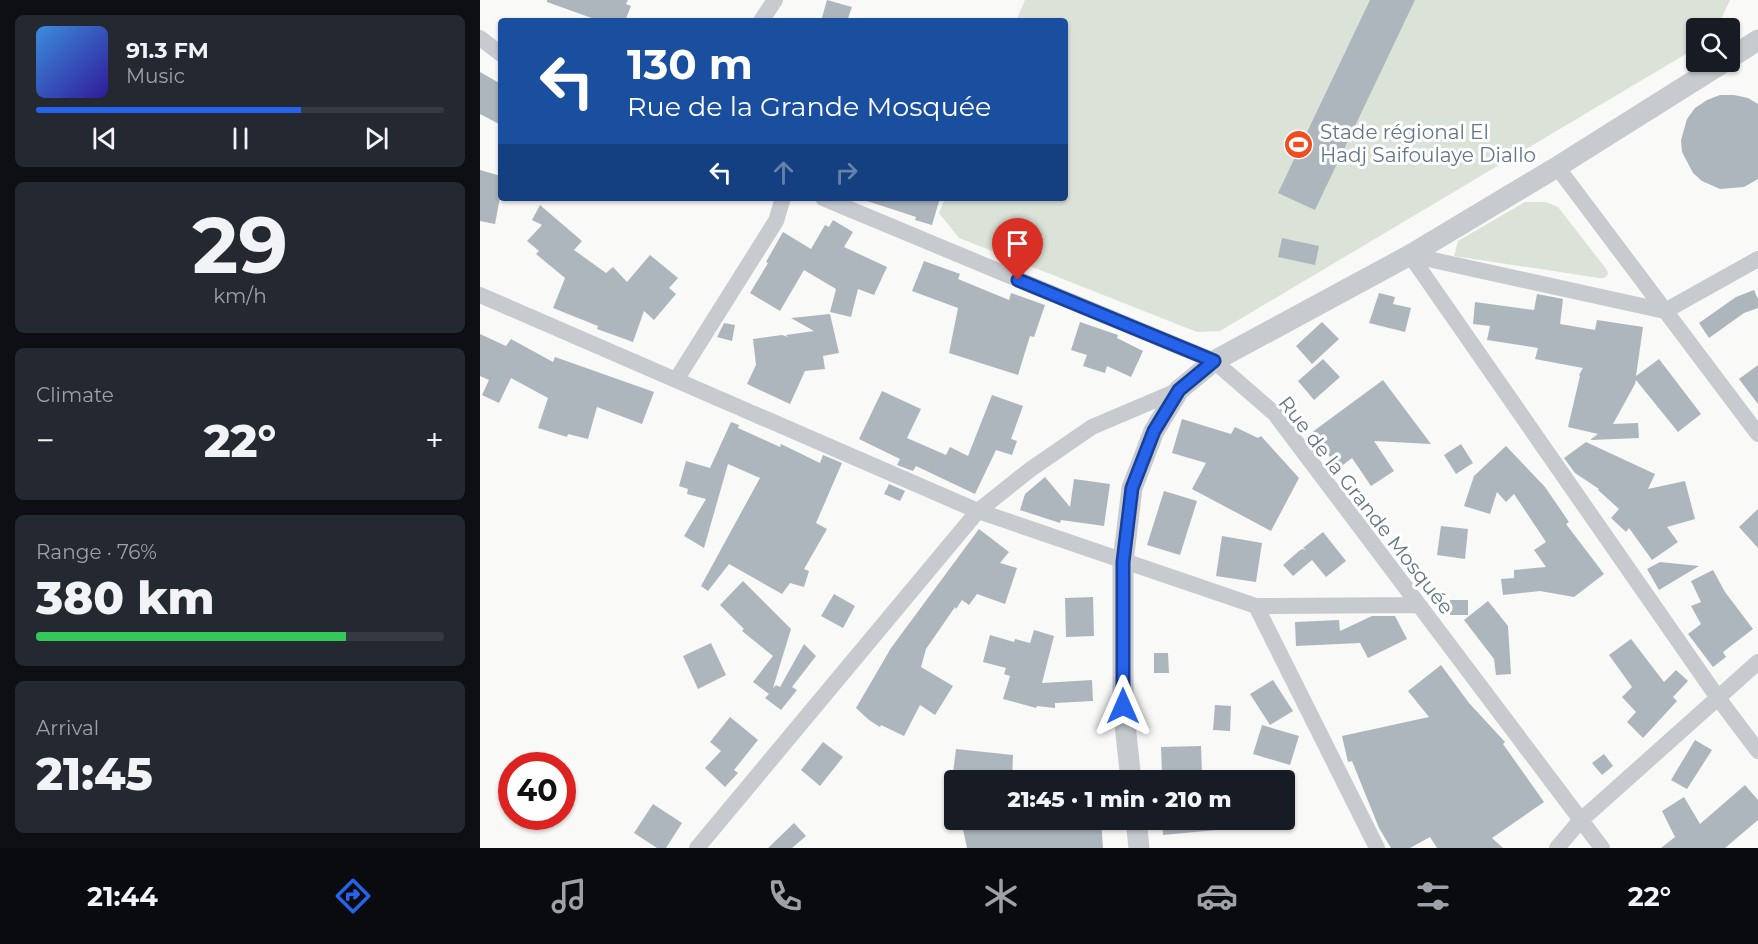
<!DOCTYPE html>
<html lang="en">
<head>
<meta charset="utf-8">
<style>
	body { margin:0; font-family:Montserrat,sans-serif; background:#242831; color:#f1f3f6; height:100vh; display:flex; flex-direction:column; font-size:22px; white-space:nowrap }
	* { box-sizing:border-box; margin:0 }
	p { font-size:20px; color:#9ea1a6 }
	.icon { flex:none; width:33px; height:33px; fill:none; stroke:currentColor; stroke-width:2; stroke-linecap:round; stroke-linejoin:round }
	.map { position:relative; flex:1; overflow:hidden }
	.sheet { display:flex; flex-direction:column; gap:15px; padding:15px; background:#0d0f14; width:480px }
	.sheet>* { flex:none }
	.top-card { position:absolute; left:18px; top:18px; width:570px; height:183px; border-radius:6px; box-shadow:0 2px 4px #0004; background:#1a4fa0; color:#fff; overflow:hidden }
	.tools { position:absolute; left:1206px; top:18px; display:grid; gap:12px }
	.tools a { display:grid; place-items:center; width:54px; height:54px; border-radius:6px; background:#171b24; box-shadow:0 2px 4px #0004; font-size:30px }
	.speed { position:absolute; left:18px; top:752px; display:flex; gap:12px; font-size:30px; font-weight:700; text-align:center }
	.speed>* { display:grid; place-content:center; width:78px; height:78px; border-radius:50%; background:#171b24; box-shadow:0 2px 4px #0004; line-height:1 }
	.speed .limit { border:9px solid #d22; background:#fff; color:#111 }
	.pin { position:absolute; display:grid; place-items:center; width:51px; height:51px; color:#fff; margin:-62px -26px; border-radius:50% 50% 50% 0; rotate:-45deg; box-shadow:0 0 6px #0007 }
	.pin .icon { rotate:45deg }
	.me { position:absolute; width:66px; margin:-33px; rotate:0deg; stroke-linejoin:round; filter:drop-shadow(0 0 4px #0008) }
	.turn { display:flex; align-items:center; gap:21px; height:126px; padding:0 30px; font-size:27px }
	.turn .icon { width:78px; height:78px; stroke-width:2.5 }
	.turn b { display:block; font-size:42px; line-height:51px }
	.lanes { display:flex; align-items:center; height:57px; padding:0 30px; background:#0003; justify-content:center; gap:30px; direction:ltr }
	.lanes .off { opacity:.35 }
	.big { font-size:45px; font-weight:800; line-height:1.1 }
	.sheet .tile { flex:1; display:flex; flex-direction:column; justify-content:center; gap:9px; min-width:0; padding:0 21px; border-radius:9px; background:#242831 }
	.sheet .dial { align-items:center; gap:0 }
	.dial b { font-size:78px; line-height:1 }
	.song { display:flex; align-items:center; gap:18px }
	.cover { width:72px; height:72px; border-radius:9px; background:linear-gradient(135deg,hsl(210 70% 55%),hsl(250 70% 35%)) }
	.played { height:6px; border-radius:3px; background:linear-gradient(90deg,#2563eb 65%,#363941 65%) }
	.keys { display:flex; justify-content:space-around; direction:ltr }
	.heat { display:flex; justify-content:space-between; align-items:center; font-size:33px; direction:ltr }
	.charge { height:9px; border-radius:4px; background:linear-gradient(90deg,#34c759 76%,#363941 0) }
	.trip { position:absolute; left:464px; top:770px; width:351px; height:60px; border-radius:6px; background:#171b24; box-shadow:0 2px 4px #0004; font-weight:800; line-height:60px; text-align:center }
	.tab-bar { display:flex; height:96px; justify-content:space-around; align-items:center; background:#090b0e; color:#9ea1a6 }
	.tab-bar .icon { width:42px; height:42px }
	.tab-bar .on { color:#2563eb }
	.tab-bar b { font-size:27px; color:#f1f3f6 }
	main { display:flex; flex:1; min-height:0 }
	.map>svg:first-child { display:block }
	.green { fill:#dbe2d8 }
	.building { fill:#adb6bd }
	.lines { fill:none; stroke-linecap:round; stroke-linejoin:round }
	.minor { stroke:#c7cbcf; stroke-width:16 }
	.tertiary { stroke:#c7cbcf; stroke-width:21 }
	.route-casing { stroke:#184099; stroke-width:15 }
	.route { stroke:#2563eb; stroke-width:10 }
	.labels { text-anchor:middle; stroke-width:6; stroke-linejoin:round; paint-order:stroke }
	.poi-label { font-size:20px; fill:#627685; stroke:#fff; text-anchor:start }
	.street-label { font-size:20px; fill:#627685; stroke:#fff }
</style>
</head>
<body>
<main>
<section class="sheet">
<div class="tile">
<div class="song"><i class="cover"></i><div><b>91.3 FM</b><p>Music</p></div></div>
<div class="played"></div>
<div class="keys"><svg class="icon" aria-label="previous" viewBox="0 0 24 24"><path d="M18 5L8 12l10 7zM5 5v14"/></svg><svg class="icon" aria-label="pause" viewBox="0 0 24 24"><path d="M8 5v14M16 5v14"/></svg><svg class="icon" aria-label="next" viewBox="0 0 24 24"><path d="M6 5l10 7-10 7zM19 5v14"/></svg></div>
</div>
<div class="tile dial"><b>29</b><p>km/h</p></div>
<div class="tile"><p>Climate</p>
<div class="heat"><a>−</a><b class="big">22°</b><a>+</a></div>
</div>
<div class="tile"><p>Range · 76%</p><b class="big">380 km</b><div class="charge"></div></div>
<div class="tile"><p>Arrival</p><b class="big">21:45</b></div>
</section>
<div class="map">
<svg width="1278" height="848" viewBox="0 0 1278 848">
	<rect width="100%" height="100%" fill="#f9f9f7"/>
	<path class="green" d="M545,0H1250L1237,28H1216V48L740,331L717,332L479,238L459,213L465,198H585V21H536Z
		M1045,202H1065L1078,207L1127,270L1128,274L1124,278H1119L974,256L978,241Z"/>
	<path class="building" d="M67,0H148L146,4L151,6L145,21H120L67,2Z
		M347,0L372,7L367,21H341Z
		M890,0H935L835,210L798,193Z
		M0,72L21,84V125L0,114Z
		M1240,95H1254L1268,98L1278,104V179L1264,187L1240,189L1222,181L1213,173L1202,152L1201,140L1207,119L1215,108L1227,100Z
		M0,170L21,176V192L15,224L0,221Z
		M388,198H460L452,225L435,220L436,217L387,201Z
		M60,205L102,241L94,250L126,273L133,267L147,282L170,255L198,278L189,288L196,294L174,320L164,311L153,342L117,329L118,326L73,308L85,278L56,254L59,251L47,241L62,225L52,220Z
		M353,220L373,232L364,247L407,267L394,295L378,289L371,317L350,312L356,289L324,270L300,311L270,293L288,263L286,262L303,232L331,249L345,225L349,227Z
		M802,238L839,246L835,265L798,257Z
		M444,261L480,274L478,279L529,300L531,293L565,305L554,337L550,336L538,375L469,353L478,308L432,291Z
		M1274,290L1278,299V308L1264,313L1229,338L1219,323L1256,297Z
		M899,293L915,297L913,304L931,308L925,332L889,323Z
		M1057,294L1083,299L1080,324L1115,330L1117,320L1163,327L1156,376L1179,359L1221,414L1198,432L1156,380L1155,384L1133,424L1158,423L1159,438L1110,440L1118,434L1088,427L1100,376L1099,375L1103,368L1055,359L1058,348L1007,340L1010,326L993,324L995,302L1054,310Z
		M350,314L359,353L343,356L345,369L325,371L310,404L267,384L276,365L273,339L302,335L308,337L306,335L334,331L311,318Z
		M600,322L638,335L637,338L663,351L651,377L627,366L625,373L603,366L607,355L591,350Z
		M842,322L859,339L832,364L816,346Z
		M244,323L255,325L252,341L237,337Z
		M0,334L26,346L31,339L73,362L75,357L174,392L162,424L117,407L108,439L88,434L87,437L58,428L68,398L31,378L19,403L2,395L9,380L0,376Z
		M843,359L860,377L834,400L818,381Z
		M1278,365V404L1259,379Z
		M903,380L951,444L894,441L914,471L891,486L872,458L859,468L831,433Z
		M402,391L441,409L427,438L466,455L470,447L488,456L512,395L543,406L531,439L537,441L532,455L516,450L495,494L436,466L433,471L417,465L420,459L379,439Z
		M702,419L751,434L755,427L778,438L781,436L819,478L791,531L712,489L726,463L692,453Z
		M251,422L259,425L258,428L300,447L301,444L340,463L343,455L362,463L336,523L347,529L324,569L329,571L324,587L310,583L302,594L249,564L228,591L221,586L280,478L248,464L224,548L204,536L226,499L207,494L208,489L199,486L206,461L230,468Z
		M1106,442L1175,474L1168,489L1205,481L1215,519L1187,527L1198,542L1172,560L1149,528L1146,532L1131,518L1139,509L1118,490L1119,489L1095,473L1084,458Z
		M981,444L993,463L976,474L964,455Z
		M1026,446L1065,487L1089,522L1086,524L1124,574L1094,597L1060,591L1023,595L1021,579L1034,578V570L1066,567L1054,550L1066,542L1034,494L1026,502L1017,492L1010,514L984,506L994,476Z
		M565,477L590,507L594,479L630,484L624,526L581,520L580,523L540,510L545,494Z
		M409,484L425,491L420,501L404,494Z
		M684,491L717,501L700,555L667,545Z
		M1278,509V548L1259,527Z
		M961,526L988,529L985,559L957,555Z
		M499,529L529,552L520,563L537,568L525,604L497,594L489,605L482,600L476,609L475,607L446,649L441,667L473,686L455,715L440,705L424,736L401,725L400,727L389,720L376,708L411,648Z
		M843,532L866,561L846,577L832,560L813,576L803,565L819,551L822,549L827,550L823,548Z
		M742,536L782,543L776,582L736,576Z
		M1180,562L1219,566L1179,590L1167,569Z
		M1233,570L1245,592L1273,629L1243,652L1246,657L1233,667L1208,634L1221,624L1211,606L1221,602L1211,581Z
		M263,581L311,629L293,688L296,685L300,687L324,644L336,656L312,687L317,690L301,710L285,698L289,694L273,682L293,656L262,631L264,629L240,605Z
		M354,594L375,606L363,628L341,616Z
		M613,597L614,636L586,637L585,598Z
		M970,600H988V615H970Z
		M1008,601L1028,626L1031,674L1016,675L1014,659L984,620Z
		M892,616H915L927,639L888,658L880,643L816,646L815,622L859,620L860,631Z
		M554,630L574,636L562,683L612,680L613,701L575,703V708L557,706L556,708L523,699L530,676L524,674L526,668L503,662L510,635L534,642L535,639L550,643Z
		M1151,639L1184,682L1196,670L1208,681L1193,697L1197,701L1163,738L1147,722L1156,712L1142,697L1152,687L1129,655Z
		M231,643L246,675L218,689L203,656Z
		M674,653H688L689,673H674Z
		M961,665L989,703L1025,742L1023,744L1064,802L1012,838L1023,848H957L950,837L930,848H911L899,828L872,761L868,762L862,736L949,717L928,691Z
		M793,680L813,711L790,725L770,694Z
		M735,705L751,706L750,731L733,730Z
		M250,717L278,740L254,770L258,773L245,787L225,768L241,751L230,742Z
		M782,725L819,736L810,765L773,754Z
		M1215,740L1232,750L1207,789L1191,780Z
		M343,742L363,757L340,786L321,770Z
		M721,746L722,773L682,774L681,747Z
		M476,749L533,755L532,780H513V777L473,773Z
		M1124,754L1133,766L1122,775L1112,763Z
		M1265,785L1278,800V820L1245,848H1181L1195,837L1182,811L1204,797L1220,824Z
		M173,804L202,823L186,848H177L154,833Z
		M499,819H621L623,848H487L482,825L498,822Z
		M682,819H735L736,830L683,835Z
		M314,823L326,836L312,848H288Z"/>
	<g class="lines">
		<path class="minor" d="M281,21L295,0
			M0,38L21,54
			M1077,167L1278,434
			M343,198L734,361L795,414L1122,848
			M930,255L1238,698L1278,751
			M930,255L1185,311L1278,259
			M0,295L498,511L776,606L938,605
			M196,380L296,221L303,198
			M776,606L897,848
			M217,848L498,511L551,469L612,427L699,390
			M1077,848L1100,821L1278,662"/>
		<path class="tertiary" d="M1250,58L1278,40
			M651,780L643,706V562L652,488L674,431L699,390L734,361L930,255L1077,167L1244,62
			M656,819L659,848"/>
	</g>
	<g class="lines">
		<defs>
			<path id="route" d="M538,280L734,361L699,390L674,431L652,488L643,562V706"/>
		</defs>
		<use href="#route" class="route-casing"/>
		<use href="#route" class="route"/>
	</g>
	<defs>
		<symbol id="stadium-disc" viewBox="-11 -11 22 22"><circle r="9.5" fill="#f24d1e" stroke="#fff"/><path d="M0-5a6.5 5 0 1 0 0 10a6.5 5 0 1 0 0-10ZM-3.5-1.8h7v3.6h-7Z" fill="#fff"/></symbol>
	</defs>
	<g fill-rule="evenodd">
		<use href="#stadium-disc" x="802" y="128" width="33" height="33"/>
	</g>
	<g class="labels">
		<g class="poi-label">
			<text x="840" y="139">Stade régional El<tspan x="840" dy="23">Hadj Saifoulaye Diallo</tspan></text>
		</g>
		<g class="street-label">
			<text transform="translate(886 505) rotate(52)" y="7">Rue de la Grande Mosquée</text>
		</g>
	</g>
</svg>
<div class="tools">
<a><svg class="icon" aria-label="search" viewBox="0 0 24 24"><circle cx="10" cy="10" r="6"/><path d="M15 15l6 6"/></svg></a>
</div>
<div class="speed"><div class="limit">40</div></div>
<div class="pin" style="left:538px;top:280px;background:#d93025"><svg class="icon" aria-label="arrive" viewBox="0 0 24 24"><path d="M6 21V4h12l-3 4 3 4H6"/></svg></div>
<svg class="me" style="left:643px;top:706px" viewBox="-20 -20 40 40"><path d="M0-17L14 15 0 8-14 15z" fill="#2563eb" stroke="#fff" stroke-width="4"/></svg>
<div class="trip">21:45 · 1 min · 210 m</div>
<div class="top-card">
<div class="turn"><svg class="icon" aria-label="left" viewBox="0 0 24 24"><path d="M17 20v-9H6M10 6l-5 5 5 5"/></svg><div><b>130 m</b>Rue de la Grande Mosquée</div></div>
<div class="lanes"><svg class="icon" aria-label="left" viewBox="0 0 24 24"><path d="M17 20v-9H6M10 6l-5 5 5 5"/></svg><svg class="icon off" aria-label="ahead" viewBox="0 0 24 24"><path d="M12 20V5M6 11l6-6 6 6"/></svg><svg class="icon off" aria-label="right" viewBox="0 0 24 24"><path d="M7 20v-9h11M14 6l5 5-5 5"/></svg></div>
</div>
</div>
</main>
<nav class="tab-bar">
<b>21:44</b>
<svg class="icon on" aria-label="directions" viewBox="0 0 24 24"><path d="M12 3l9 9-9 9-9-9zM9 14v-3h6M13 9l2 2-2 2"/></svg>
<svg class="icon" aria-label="music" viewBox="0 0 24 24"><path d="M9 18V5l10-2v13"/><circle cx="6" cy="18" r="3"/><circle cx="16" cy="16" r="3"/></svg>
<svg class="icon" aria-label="phone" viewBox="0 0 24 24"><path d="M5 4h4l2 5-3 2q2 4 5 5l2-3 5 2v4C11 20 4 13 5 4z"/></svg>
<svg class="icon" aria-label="climate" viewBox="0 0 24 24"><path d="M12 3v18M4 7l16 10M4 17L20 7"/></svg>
<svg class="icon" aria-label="car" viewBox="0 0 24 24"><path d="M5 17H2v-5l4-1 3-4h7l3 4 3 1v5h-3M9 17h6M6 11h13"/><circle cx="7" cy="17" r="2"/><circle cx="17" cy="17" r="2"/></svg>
<svg class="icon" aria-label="filters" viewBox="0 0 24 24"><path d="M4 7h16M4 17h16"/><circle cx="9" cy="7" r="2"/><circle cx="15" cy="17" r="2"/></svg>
<b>22°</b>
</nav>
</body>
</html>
